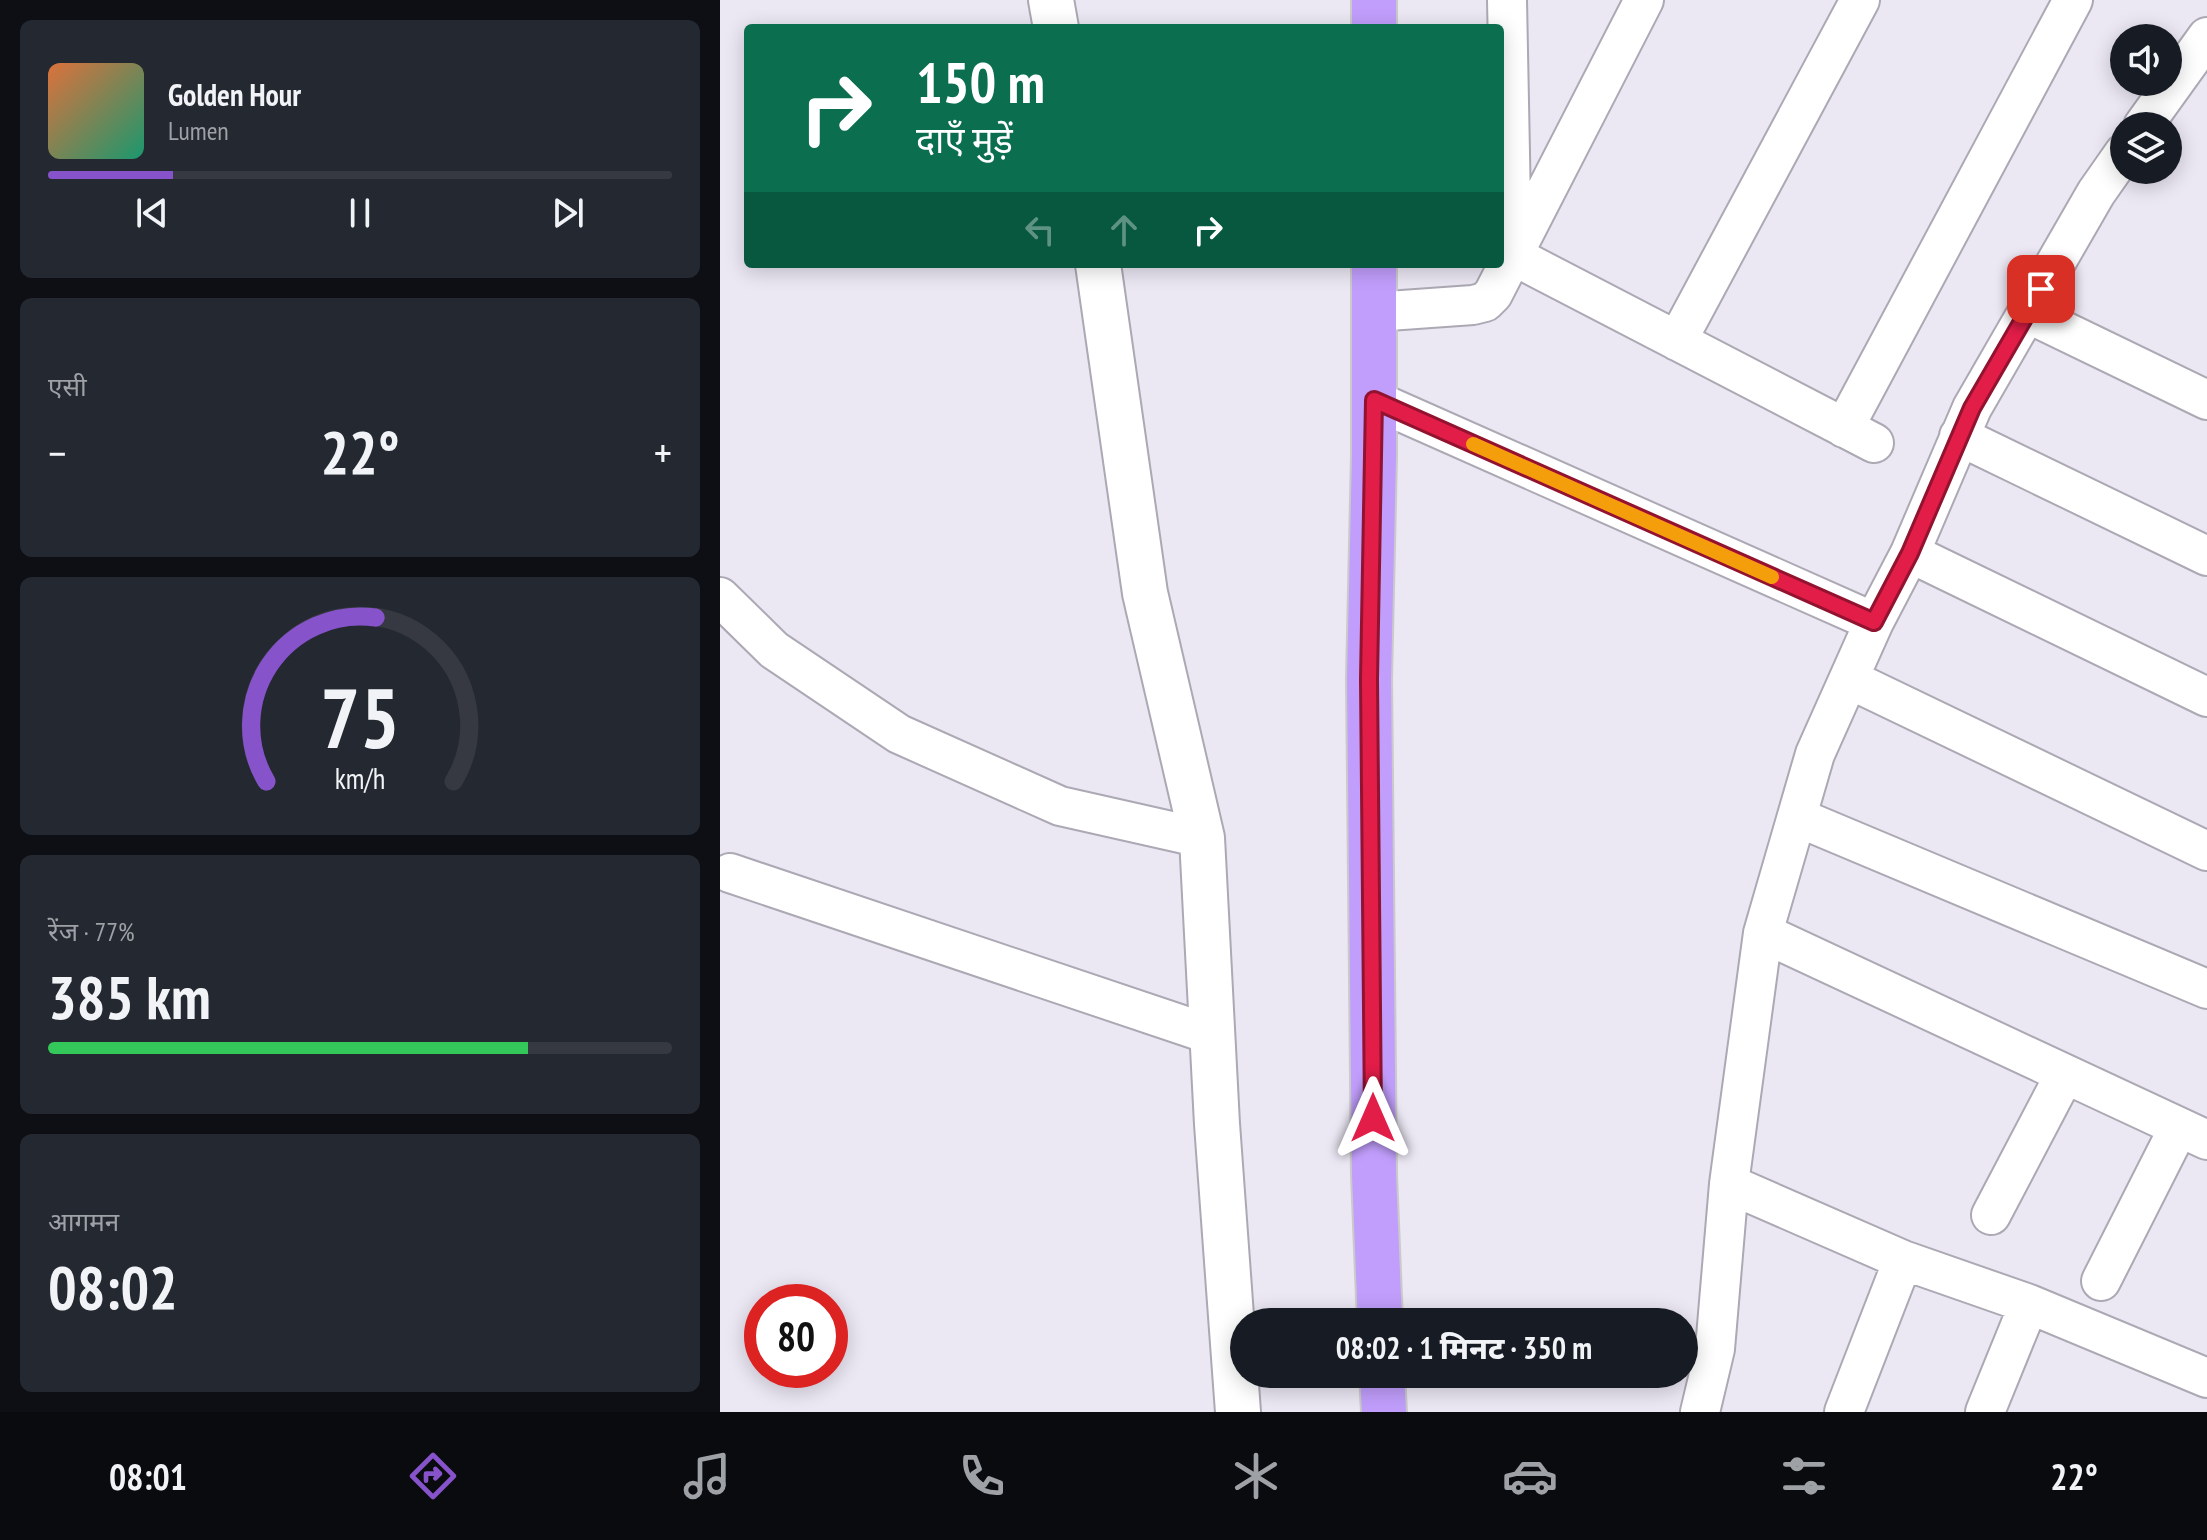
<!DOCTYPE html>
<html lang="hi">
<head>
<meta charset="utf-8">
<style>
	body { margin:0; font-family:"PT Sans Narrow","Noto Sans Devanagari",sans-serif; background:#242831; color:#f1f3f6; height:100vh; display:flex; flex-direction:column; font-size:30px; white-space:nowrap }
	* { box-sizing:border-box; margin:0 }
	p { font-size:26px; color:#9ea1a6 }
	.icon { flex:none; width:44px; height:44px; fill:none; stroke:currentColor; stroke-width:2; stroke-linecap:round; stroke-linejoin:round }
	.map { position:relative; flex:1; overflow:hidden }
	.details { display:flex; flex-direction:column; gap:20px; padding:20px; background:#0d0f14; width:720px }
	.details>* { flex:none }
	.top-card { position:absolute; left:24px; top:24px; width:760px; height:244px; border-radius:8px; box-shadow:0 4px 20px #0003; background:#0b6e4f; color:#fff; overflow:hidden }
	.buttons { position:absolute; left:1390px; top:24px; display:grid; gap:16px }
	.buttons a { display:grid; place-items:center; width:72px; height:72px; border-radius:50%; background:#171b24; box-shadow:0 4px 20px #0003; font-size:40px }
	.speed { position:absolute; left:24px; top:1284px; display:flex; gap:16px; font-size:40px; font-weight:700; text-align:center }
	.speed>* { display:grid; place-content:center; width:104px; height:104px; border-radius:50%; background:#171b24; box-shadow:0 4px 20px #0003; line-height:1 }
	.speed .limit { border:12px solid #d22; background:#fff; color:#111 }
	.pin { position:absolute; display:grid; place-items:center; width:68px; height:68px; color:#fff; margin:-34px; border-radius:16px; box-shadow:0 4px 12px #0006 }
	.me { position:absolute; width:88px; margin:-44px; rotate:0deg; stroke-linejoin:round; filter:drop-shadow(0 0 6px #0008) }
	.turn { display:flex; align-items:center; gap:28px; height:168px; padding:0 40px; font-size:36px }
	.turn .icon { width:104px; height:104px; stroke-width:2.5 }
	.turn b { display:block; font-size:56px; line-height:68px }
	.lanes { display:flex; align-items:center; height:76px; padding:0 40px; background:#0003; justify-content:center; gap:40px; direction:ltr }
	.lanes .off { opacity:.35 }
	.big { font-size:60px; font-weight:800; line-height:1.1 }
	.details .tile { flex:1; display:flex; flex-direction:column; justify-content:center; gap:12px; min-width:0; padding:0 28px; border-radius:12px; background:#242831 }
	.details .dial { align-items:center; gap:0 }
	.dial svg { height:208px; overflow:visible; fill:none; stroke:#363941; stroke-width:7; stroke-linecap:round; text-anchor:middle }
	.dial text { fill:#f1f3f6; stroke:none }
	.song { display:flex; align-items:center; gap:24px }
	.cover { width:96px; height:96px; border-radius:12px; background:linear-gradient(135deg,hsl(20 70% 55%),hsl(160 70% 35%)) }
	.played { height:8px; border-radius:4px; background:linear-gradient(90deg,#8653cb 20%,#363941 20%) }
	.keys { display:flex; justify-content:space-around; direction:ltr }
	.heat { display:flex; justify-content:space-between; align-items:center; font-size:44px; direction:ltr }
	.charge { height:12px; border-radius:6px; background:linear-gradient(90deg,#34c759 77%,#363941 0) }
	.trip { position:absolute; left:510px; top:1308px; width:468px; height:80px; border-radius:40px; background:#171b24; box-shadow:0 4px 20px #0003; font-weight:800; line-height:80px; text-align:center }
	.tabs { display:flex; height:128px; justify-content:space-around; align-items:center; background:#090b0e; color:#9ea1a6 }
	.tabs .icon { width:56px; height:56px }
	.tabs .selected { color:#8653cb }
	.tabs b { font-size:36px; color:#f1f3f6 }
	main { display:flex; flex:1; min-height:0 }
	.map>svg:first-child { display:block }
	.lines { fill:none; stroke-linecap:round; stroke-linejoin:round }
	.street-casing { stroke:#aca8b4; stroke-width:42 }
	.secondary-casing { stroke:#aca8b4; stroke-width:48 }
	.highway-casing { stroke:#cacacb; stroke-width:48 }
	.street { stroke:#fff; stroke-width:38 }
	.secondary { stroke:#fff; stroke-width:44 }
	.highway { stroke:#c19efc; stroke-width:44 }
	.route-casing { stroke:#92132f; stroke-width:20 }
	.route { stroke:#e11d48; stroke-width:14 }
	.slow { stroke:#f59e0b; stroke-width:14 }
</style>
</head>
<body>
<main>
<section class="details">
<div class="tile">
<div class="song"><i class="cover"></i><div><b>Golden Hour</b><p>Lumen</p></div></div>
<div class="played"></div>
<div class="keys"><svg class="icon" aria-label="previous" viewBox="0 0 24 24"><path d="M18 5L8 12l10 7zM5 5v14"/></svg><svg class="icon" aria-label="pause" viewBox="0 0 24 24"><path d="M8 5v14M16 5v14"/></svg><svg class="icon" aria-label="next" viewBox="0 0 24 24"><path d="M6 5l10 7-10 7zM19 5v14"/></svg></div>
</div>
<div class="tile"><p>एसी</p>
<div class="heat"><a>−</a><b class="big">22°</b><a>+</a></div>
</div>
<div class="tile dial"><svg viewBox="0 0 100 80">
<path d="M14 69A42 42 0 1 1 86 69"/>
<path d="M14 69A42 42 0 0 1 56 6" stroke="#8653cb"/>
<text x="50" y="56" font-size="32" font-weight="700">75</text>
<text x="50" y="72" font-size="11">km/h</text>
</svg></div>
<div class="tile"><p>रेंज · 77%</p><b class="big">385 km</b><div class="charge"></div></div>
<div class="tile"><p>आगमन</p><b class="big">08:02</b></div>
</section>
<div class="map">
<svg width="1487" height="1412" viewBox="0 0 1487 1412">
	<rect width="100%" height="100%" fill="#ebe7f3"/>
	<g class="lines">
		<defs>
			<path id="street" d="M787,0L792,255L1154,443
				M1423,126L1487,37
				M654,312L753,305L765,302L773,294L924,0
				M1307,313L1487,400
				M957,341L1140,0
				M654,400L1154,622
				M1124,428L1353,0
				M1239,436L1487,556
				M1190,553L1487,697
				M0,597L54,650L179,734L340,806L482,838
				M1129,679L1487,851
				M1077,817L1487,989
				M10,873L492,1035
				M1043,933L1487,1140
				M1009,1184L1183,1260L1309,1304L1487,1378
				M1271,1215L1345,1074
				M1381,1281L1459,1127
				M980,1412L995,1349L1009,1184L1043,933L1095,754L1154,622L1190,553L1252,408L1376,193L1404,153
				M1124,1412L1183,1260
				M1265,1412L1309,1304"/>
			<path id="secondary" d="M331,0L336,28
				M378,264L425,593L482,838L497,1124L518,1412"/>
			<path id="highway" d="M654,0V28
				M654,264V455L649,679L654,1175L660,1322
				M662,1374L664,1412"/>
		</defs>
		<use href="#street" class="street-casing"/>
		<use href="#secondary" class="secondary-casing"/>
		<use href="#highway" class="highway-casing"/>
		<use href="#street" class="street"/>
		<use href="#secondary" class="secondary"/>
		<use href="#highway" class="highway"/>
	</g>
	<g class="lines">
		<defs>
			<path id="route" d="M653,1118L649,679L654,400L1154,622L1190,553L1252,408L1321,289"/>
		</defs>
		<use href="#route" class="route-casing"/>
		<use href="#route" class="route"/>
		<path class="slow" d="M753,444L1052,577"/>
	</g>
</svg>
<div class="buttons">
<a><svg class="icon" aria-label="sound" viewBox="0 0 24 24"><path d="M4 9h4l5-4v14l-5-4H4zM17 9q2 3 0 6"/></svg></a>
<a><svg class="icon" aria-label="layers" viewBox="0 0 24 24"><path d="M12 4l9 5-9 5-9-5zM3 14l9 5 9-5"/></svg></a>
</div>
<div class="speed"><div class="limit">80</div></div>
<div class="pin" style="left:1321px;top:289px;background:#d93025"><svg class="icon" aria-label="arrive" viewBox="0 0 24 24"><path d="M6 21V4h12l-3 4 3 4H6"/></svg></div>
<svg class="me" style="left:653px;top:1118px" viewBox="-20 -20 40 40"><path d="M0-17L14 15 0 8-14 15z" fill="#e11d48" stroke="#fff" stroke-width="4"/></svg>
<div class="trip">08:02 · 1 मिनट · 350 m</div>
<div class="top-card">
<div class="turn"><svg class="icon" aria-label="right" viewBox="0 0 24 24"><path d="M7 20v-9h11M14 6l5 5-5 5"/></svg><div><b>150 m</b>दाएँ मुड़ें</div></div>
<div class="lanes"><svg class="icon off" aria-label="left" viewBox="0 0 24 24"><path d="M17 20v-9H6M10 6l-5 5 5 5"/></svg><svg class="icon off" aria-label="ahead" viewBox="0 0 24 24"><path d="M12 20V5M6 11l6-6 6 6"/></svg><svg class="icon" aria-label="right" viewBox="0 0 24 24"><path d="M7 20v-9h11M14 6l5 5-5 5"/></svg></div>
</div>
</div>
</main>
<nav class="tabs">
<b>08:01</b>
<svg class="icon selected" aria-label="directions" viewBox="0 0 24 24"><path d="M12 3l9 9-9 9-9-9zM9 14v-3h6M13 9l2 2-2 2"/></svg>
<svg class="icon" aria-label="music" viewBox="0 0 24 24"><path d="M9 18V5l10-2v13"/><circle cx="6" cy="18" r="3"/><circle cx="16" cy="16" r="3"/></svg>
<svg class="icon" aria-label="phone" viewBox="0 0 24 24"><path d="M5 4h4l2 5-3 2q2 4 5 5l2-3 5 2v4C11 20 4 13 5 4z"/></svg>
<svg class="icon" aria-label="climate" viewBox="0 0 24 24"><path d="M12 3v18M4 7l16 10M4 17L20 7"/></svg>
<svg class="icon" aria-label="car" viewBox="0 0 24 24"><path d="M5 17H2v-5l4-1 3-4h7l3 4 3 1v5h-3M9 17h6M6 11h13"/><circle cx="7" cy="17" r="2"/><circle cx="17" cy="17" r="2"/></svg>
<svg class="icon" aria-label="filters" viewBox="0 0 24 24"><path d="M4 7h16M4 17h16"/><circle cx="9" cy="7" r="2"/><circle cx="15" cy="17" r="2"/></svg>
<b>22°</b>
</nav>
</body>
</html>
